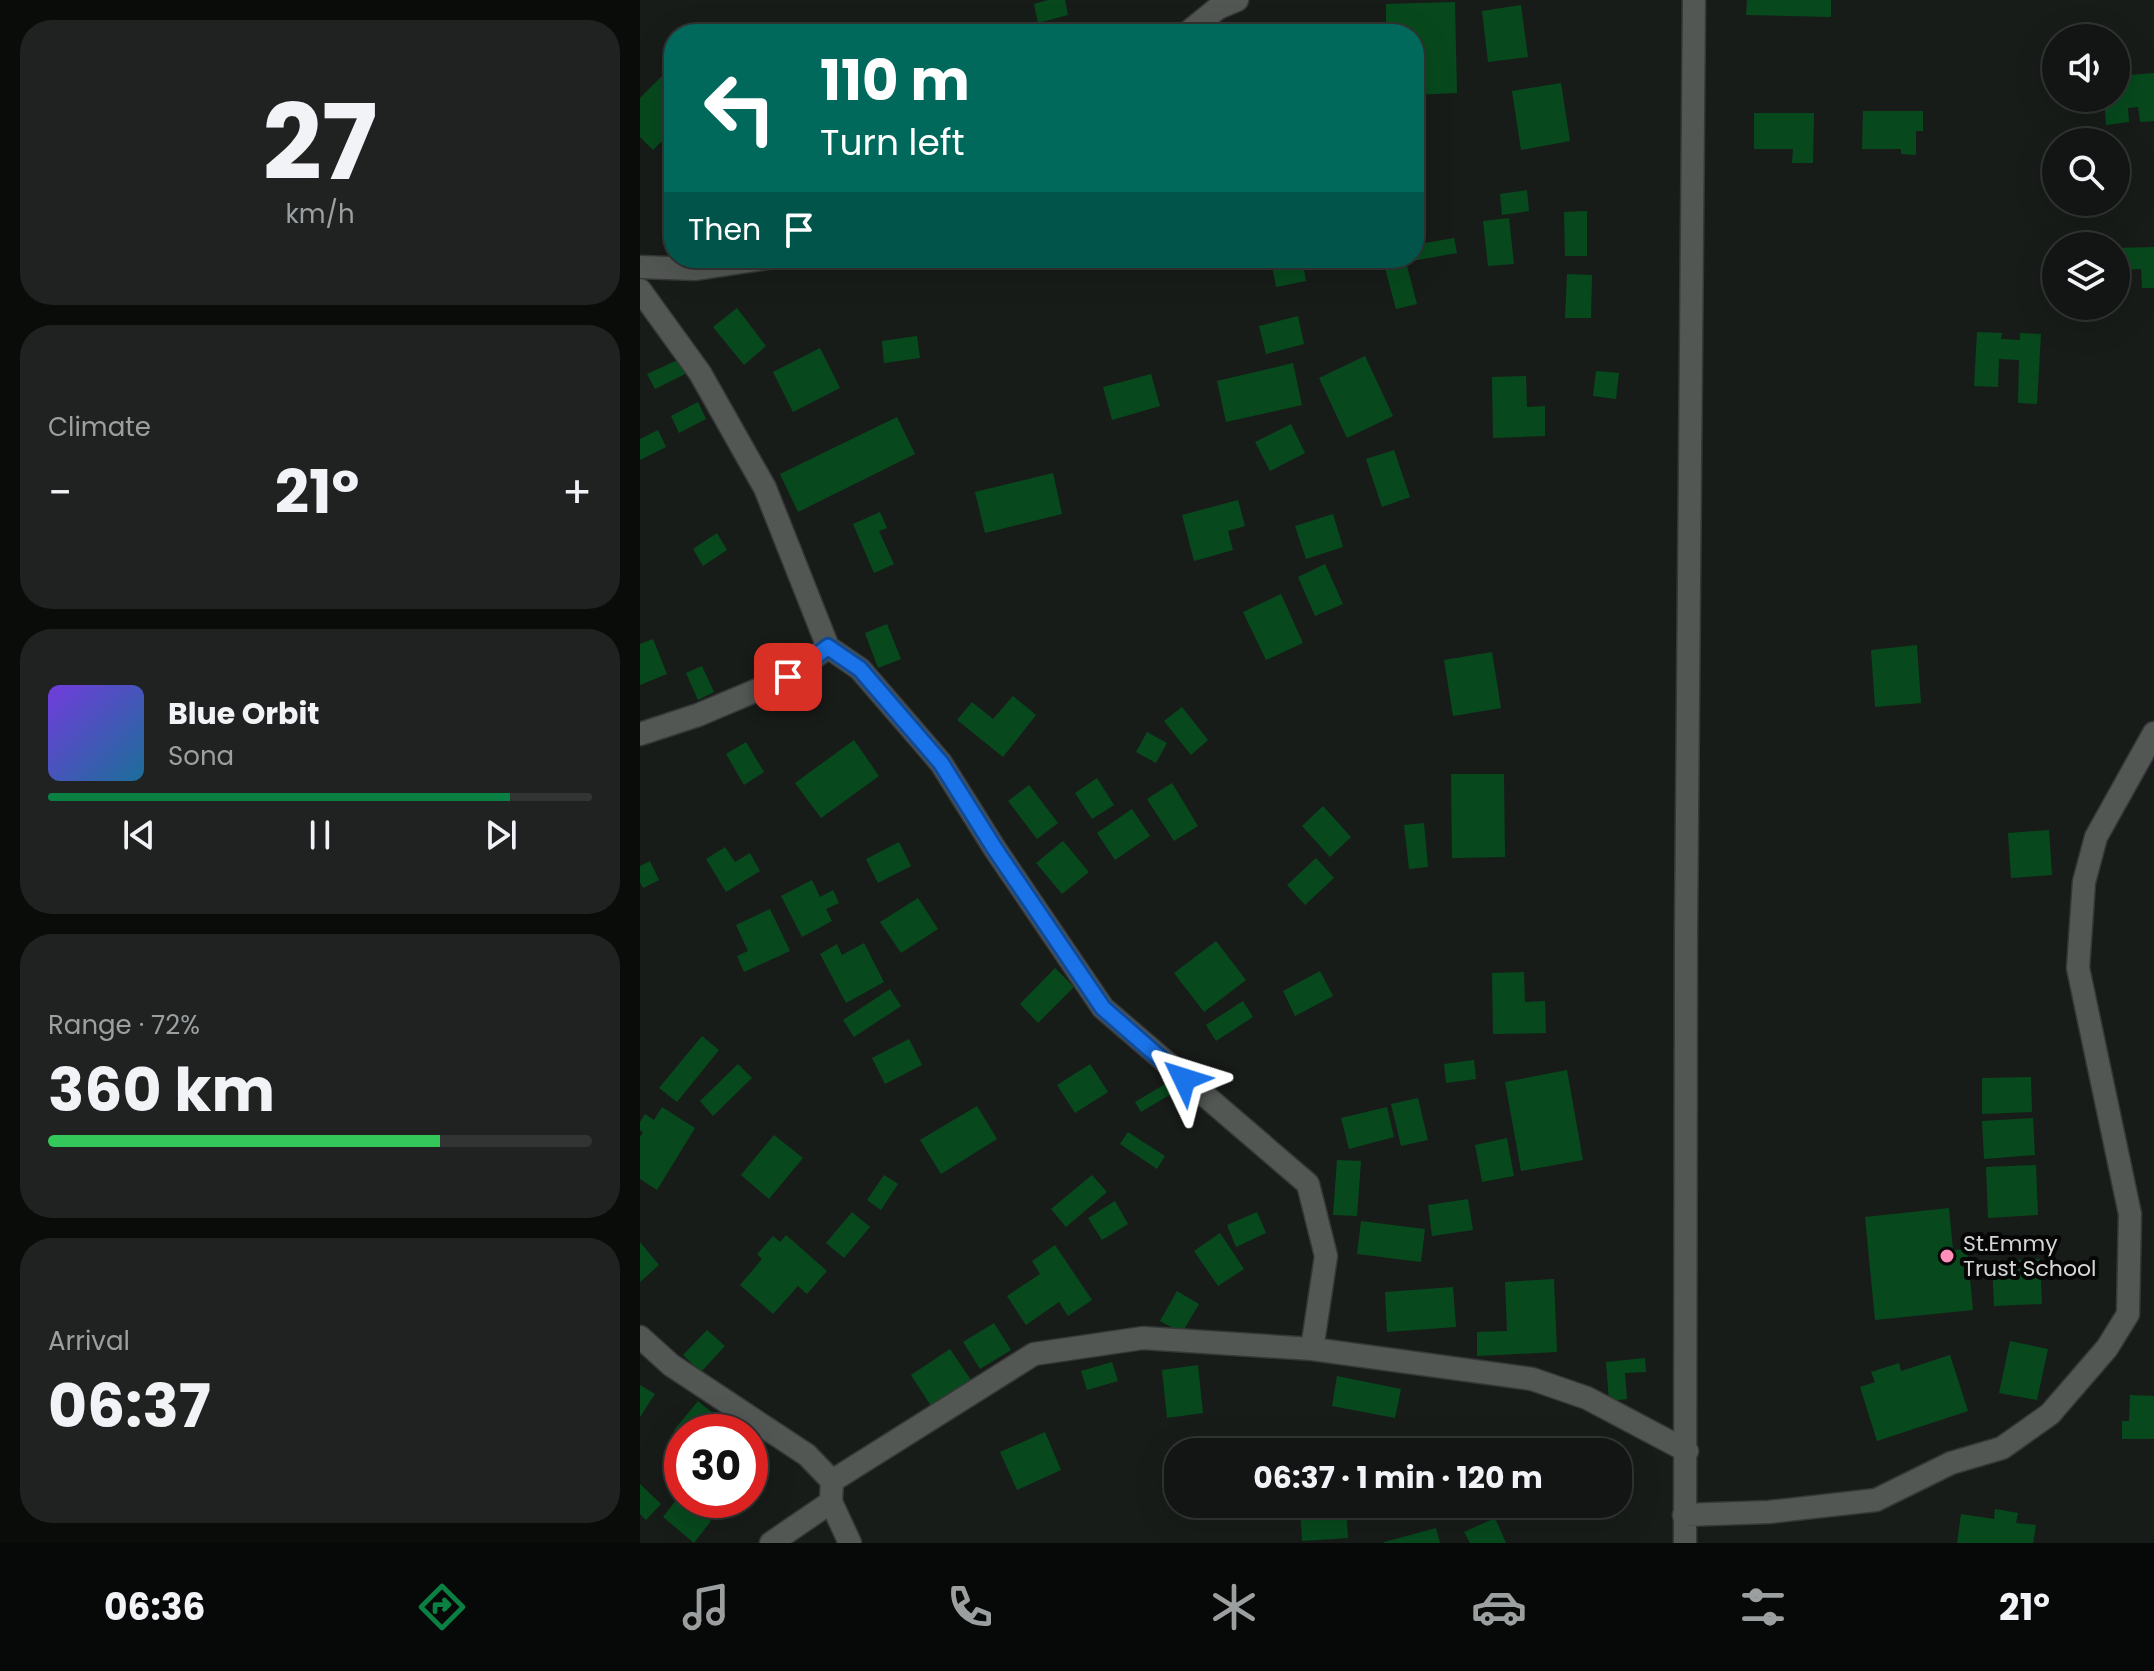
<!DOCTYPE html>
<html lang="en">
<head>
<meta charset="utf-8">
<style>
	body { margin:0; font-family:Poppins,sans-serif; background:#1f2221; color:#f1f3f6; height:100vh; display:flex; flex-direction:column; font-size:30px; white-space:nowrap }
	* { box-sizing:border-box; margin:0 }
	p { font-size:26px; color:#9c9fa0 }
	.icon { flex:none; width:44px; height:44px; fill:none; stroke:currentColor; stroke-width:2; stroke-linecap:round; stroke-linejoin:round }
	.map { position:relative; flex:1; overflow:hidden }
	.drawer { display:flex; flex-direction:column; gap:20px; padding:20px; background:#0a0c0a; width:640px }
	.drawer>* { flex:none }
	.hud { position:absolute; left:24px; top:24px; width:760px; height:244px; border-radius:32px; box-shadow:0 8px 32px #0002,0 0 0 2px #313433; background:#00695c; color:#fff; overflow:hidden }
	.fabs { position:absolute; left:1402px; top:24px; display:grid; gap:16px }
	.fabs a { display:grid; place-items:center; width:88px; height:88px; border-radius:50%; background:#121513; box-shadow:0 8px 32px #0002,0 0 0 2px #313433; font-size:40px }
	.speed { position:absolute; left:24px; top:1414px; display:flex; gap:16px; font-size:40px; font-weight:700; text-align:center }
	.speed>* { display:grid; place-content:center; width:104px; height:104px; border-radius:50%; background:#121513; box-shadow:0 8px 32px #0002,0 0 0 2px #313433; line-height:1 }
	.speed .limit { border:12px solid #d22; background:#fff; color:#111 }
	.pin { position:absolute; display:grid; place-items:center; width:68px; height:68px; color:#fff; margin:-34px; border-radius:16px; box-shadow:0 4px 12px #0006 }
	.me { position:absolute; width:88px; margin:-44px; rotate:311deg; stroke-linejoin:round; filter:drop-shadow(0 0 6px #0008) }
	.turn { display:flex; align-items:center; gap:28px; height:168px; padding:0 24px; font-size:36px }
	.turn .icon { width:104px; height:104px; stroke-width:2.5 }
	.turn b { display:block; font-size:56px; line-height:68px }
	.then { display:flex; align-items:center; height:76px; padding:0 24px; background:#0003; gap:16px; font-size:30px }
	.big { font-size:60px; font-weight:700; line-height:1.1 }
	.drawer .widget { flex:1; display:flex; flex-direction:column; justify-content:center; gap:12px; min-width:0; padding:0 28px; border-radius:32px; background:#1f2221 }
	.drawer .dial { align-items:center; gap:0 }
	.dial b { font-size:104px; line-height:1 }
	.song { display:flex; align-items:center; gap:24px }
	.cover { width:96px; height:96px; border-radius:12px; background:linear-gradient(135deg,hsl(260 70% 55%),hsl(200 70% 35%)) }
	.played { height:8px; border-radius:4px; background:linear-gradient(90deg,#0b8043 85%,#313433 85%) }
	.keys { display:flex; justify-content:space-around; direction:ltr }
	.heat { display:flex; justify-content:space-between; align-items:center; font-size:44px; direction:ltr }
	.charge { height:12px; border-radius:6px; background:linear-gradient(90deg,#34c759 72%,#313433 0) }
	.trip { position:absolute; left:524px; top:1438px; width:468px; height:80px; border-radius:32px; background:#121513; box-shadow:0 8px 32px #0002,0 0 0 2px #313433; font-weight:700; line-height:80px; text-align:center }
	.tabs { display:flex; height:128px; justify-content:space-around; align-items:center; background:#070808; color:#9c9fa0 }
	.tabs .icon { width:56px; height:56px }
	.tabs .active { color:#0b8043 }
	.tabs b { font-size:36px; color:#f1f3f6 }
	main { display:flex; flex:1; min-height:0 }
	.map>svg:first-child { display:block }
	.building { fill:#07491d }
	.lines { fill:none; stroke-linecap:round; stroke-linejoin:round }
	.minor-casing { stroke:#363837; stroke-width:25 }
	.minor { stroke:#535754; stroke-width:22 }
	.route-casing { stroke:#114b97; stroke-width:20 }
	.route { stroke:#1a73e8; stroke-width:14 }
	.poi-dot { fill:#ff8eb9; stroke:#050605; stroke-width:3 }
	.labels { text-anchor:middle; stroke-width:8; stroke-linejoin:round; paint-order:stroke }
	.poi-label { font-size:22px; fill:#d4d6d4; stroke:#050605; text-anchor:start }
</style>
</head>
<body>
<main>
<section class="drawer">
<div class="widget dial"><b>27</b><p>km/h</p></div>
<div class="widget"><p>Climate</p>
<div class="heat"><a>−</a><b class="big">21°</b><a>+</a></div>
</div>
<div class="widget">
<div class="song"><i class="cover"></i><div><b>Blue Orbit</b><p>Sona</p></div></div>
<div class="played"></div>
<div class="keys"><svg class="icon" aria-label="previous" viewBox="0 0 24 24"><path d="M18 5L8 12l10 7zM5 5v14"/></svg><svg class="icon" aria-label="pause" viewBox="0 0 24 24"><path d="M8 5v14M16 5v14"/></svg><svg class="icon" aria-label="next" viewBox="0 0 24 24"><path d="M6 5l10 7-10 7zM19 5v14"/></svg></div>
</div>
<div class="widget"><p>Range · 72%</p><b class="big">360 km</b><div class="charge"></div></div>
<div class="widget"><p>Arrival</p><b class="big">06:37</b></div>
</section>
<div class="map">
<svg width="1514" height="1543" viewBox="0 0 1514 1543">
	<rect width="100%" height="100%" fill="#181c19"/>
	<path class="building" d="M408,0H425L428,15L398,23L394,4Z
		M1107,0H1191V17L1106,15Z
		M815,2L817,93L774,95V34H746V4Z
		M881,5L888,57L848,62L842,11Z
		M27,71L34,78V129L13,150L0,137V98Z
		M1514,73V121L1500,122L1498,107L1488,108L1489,122L1466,125L1464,98H1476V76Z
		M921,83L930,141L881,150L872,91Z
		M1223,111H1283V131H1276V155L1261,154V149H1222Z
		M1114,113H1174L1173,163H1152L1153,149H1114Z
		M887,190L889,211L862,215L860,194Z
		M947,211V256H925L924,212Z
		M869,218L874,264L848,266L843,221Z
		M814,238L817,253L772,261L774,245Z
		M1514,247V288H1502L1501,269L1476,270V248Z
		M642,258H662L666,281L636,287L631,260Z
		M766,262L777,304L756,309L745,268Z
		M927,274L952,275L951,318H925Z
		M97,308L126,346L104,365L73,327Z
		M658,316L664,344L626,354L619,326Z
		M1337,332L1362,333L1361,339L1380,340V333L1401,334L1397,404L1378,403L1379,360L1359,359L1358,387L1334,386Z
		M277,336L280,358L244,363L242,341Z
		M180,348L200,388L153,412L133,372Z
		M725,356L753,416L707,438L679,378Z
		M40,359L47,373L15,389L7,374Z
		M653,363L662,405L586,422L577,381Z
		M956,371L979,373L976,399L953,396Z
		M511,374L520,406L472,420L463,387Z
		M886,376L887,407L905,406V436L853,438L852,377Z
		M58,402L66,419L39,433L31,416Z
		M257,417L275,454L158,512L140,474Z
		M651,424L665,453L630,471L615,442Z
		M18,430L26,447L0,460V439Z
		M754,450L770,497L742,507L726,459Z
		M413,473L422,514L345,533L335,492Z
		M598,500L605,526L588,531L593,550L554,561L542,515Z
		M240,512L247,528L239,531L254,564L234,573L213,524Z
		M693,514L703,547L666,559L655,526Z
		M77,533L87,550L63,566L53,549Z
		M685,564L703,604L675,616L658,577Z
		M641,594L663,643L626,660L603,612Z
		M247,624L261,659L238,668L225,633Z
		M13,639L27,674L0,685V644Z
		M1277,645L1281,703L1235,707L1231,650Z
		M852,652L861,708L813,716L804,660Z
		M62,666L74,692L58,700L46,673Z
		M373,696L396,715L363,757L317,720L332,702L353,719Z
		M542,707L568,740L551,755L524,721Z
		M507,732L527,743L516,763L496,752Z
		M214,740L239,776L181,818L155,783Z
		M106,742L124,772L104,785L86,754Z
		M811,774H864L865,857L812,858Z
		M457,778L474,805L452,819L435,793Z
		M532,783L558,826L534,841L507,799Z
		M389,785L418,823L397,839L368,801Z
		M683,806L711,837L690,857L662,826Z
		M492,809L510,836L475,860L457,833Z
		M784,823L788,867L769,869L764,825Z
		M1409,830L1412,875L1371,878L1368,833Z
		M423,841L449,872L422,894L396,863Z
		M259,842L271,866L238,883L226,859Z
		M85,847L95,862L110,853L120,871L86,892L66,859Z
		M676,858L694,878L665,905L647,885Z
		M10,861L19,880L3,888L0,882V866Z
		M172,880L180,897L193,890L199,903L186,909L192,921L162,937L141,896Z
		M278,898L298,929L261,953L240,922Z
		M130,909L150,951L104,972L97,956L108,951L96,925Z
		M576,941L606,980L564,1012L534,973Z
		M224,943L244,982L206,1003L180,954L197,944L202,955Z
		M415,968L434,987L398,1023L380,1004Z
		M680,971L693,996L655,1016L643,991Z
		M884,972L885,1002L905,1001L906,1033L853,1034L852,973Z
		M250,989L261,1006L214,1037L203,1020Z
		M603,1001L613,1017L576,1041L566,1025Z
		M62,1036L79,1050L37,1102L19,1088Z
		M269,1039L282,1065L245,1084L232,1058Z
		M834,1060L836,1079L806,1083L804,1064Z
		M98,1064L112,1078L73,1116L60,1101Z
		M450,1064L468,1092L435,1113L417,1085Z
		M927,1070L943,1160L881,1171L865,1082Z
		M1391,1077L1392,1112L1342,1114V1078Z
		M530,1081L536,1091L501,1112L495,1102Z
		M778,1098L788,1140L761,1146L751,1104Z
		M337,1106L357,1139L301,1174L280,1140Z
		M22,1107L55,1128L17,1190L0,1179V1137L3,1132L0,1130V1122L5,1114L14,1120Z
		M747,1107L754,1137L709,1149L701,1118Z
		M1393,1118L1395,1155L1344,1159L1342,1121Z
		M488,1132L525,1156L517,1169L480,1144Z
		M134,1135L163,1158L129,1199L101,1175Z
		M867,1138L874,1176L842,1182L835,1145Z
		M697,1160L721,1161L717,1216L693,1215Z
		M1396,1165L1398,1215L1348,1218L1346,1167Z
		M244,1175L258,1184L241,1210L227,1200Z
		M452,1175L467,1192L426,1227L411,1209Z
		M828,1199L833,1230L792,1236L788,1205Z
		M475,1201L488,1224L462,1240L448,1218Z
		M1309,1208L1313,1250L1327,1249L1333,1310L1235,1320L1225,1217Z
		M212,1212L230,1227L204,1258L186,1243Z
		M617,1212L626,1233L596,1247L587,1225Z
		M721,1221L785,1229L781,1262L717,1254Z
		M580,1233L604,1269L578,1286L554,1251Z
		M146,1235L187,1271L167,1294L158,1286L133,1314L100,1285L122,1259L117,1254L133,1236L140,1242Z
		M0,1242L19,1265L0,1282Z
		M415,1245L452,1300L428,1316L419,1302L386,1325L367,1296L400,1274L392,1261Z
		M1400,1259L1402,1304L1354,1306L1352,1261Z
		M914,1279L917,1352L837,1356V1332L867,1331L865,1282Z
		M813,1287L816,1327L747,1332L745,1292Z
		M537,1291L559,1304L542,1333L520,1321Z
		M354,1323L371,1350L340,1369L323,1342Z
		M67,1330L85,1346L61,1372L43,1355Z
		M1370,1341L1408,1349L1397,1400L1359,1393Z
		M310,1349L331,1380L291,1406L271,1375Z
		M1310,1355L1328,1411L1237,1441L1220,1387L1235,1382L1231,1372L1259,1363L1261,1371Z
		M1005,1358L1006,1372L985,1373L987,1399L969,1401L966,1362Z
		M472,1362L478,1381L447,1390L441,1371Z
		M558,1365L563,1413L527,1418L522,1370Z
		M697,1376L761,1389L755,1418L692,1406Z
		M0,1385L15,1394L0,1417Z
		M1490,1395L1514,1396V1439H1482V1421H1489Z
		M58,1401L80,1419L69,1432H42V1437L34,1430Z
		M405,1432L421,1470L377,1490L360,1452Z
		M586,1443H618V1452H586Z
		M0,1484L21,1504L6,1520L0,1514Z
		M40,1495L42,1500H46L71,1521L54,1543L23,1517Z
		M682,1504H706L708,1538L662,1541L660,1508L682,1506Z
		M1355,1509L1378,1513L1376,1523L1396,1525L1393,1543H1317L1321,1514L1354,1519Z
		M855,1518L866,1543H830L824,1532Z
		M796,1528L800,1543H744V1542Z"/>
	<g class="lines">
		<defs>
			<path id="minor" d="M546,34L578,8L597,0
				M0,267L56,269L128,258
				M0,290L60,373L125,488L188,647L220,669L301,763L355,849L463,1008L668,1184L686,1256L672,1349
				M0,734L58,715L148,677L188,647
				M0,1337L31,1365L167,1455L192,1481L191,1502L131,1543
				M192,1481L394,1354L503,1338L672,1349L892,1379L947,1398L1047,1451
				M191,1502L210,1543
				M1044,1515L1129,1512L1236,1500L1311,1463L1362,1448L1410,1414L1467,1348L1488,1314L1490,1214L1438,968L1444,882L1456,837L1514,733
				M1045,1543L1046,931L1054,0"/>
		</defs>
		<use href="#minor" class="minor-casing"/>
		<use href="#minor" class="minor"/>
	</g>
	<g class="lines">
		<defs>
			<path id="route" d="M148,677L188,647L220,669L301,763L355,849L463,1008L544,1079"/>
		</defs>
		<use href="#route" class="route-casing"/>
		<use href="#route" class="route"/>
	</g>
	<circle class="poi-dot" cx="1307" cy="1256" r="8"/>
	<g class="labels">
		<g class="poi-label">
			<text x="1323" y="1251">St.Emmy<tspan x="1323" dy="25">Trust School</tspan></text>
		</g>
	</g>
</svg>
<div class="fabs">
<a><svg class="icon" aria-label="sound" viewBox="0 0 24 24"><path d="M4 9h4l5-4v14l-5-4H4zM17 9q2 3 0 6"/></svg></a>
<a><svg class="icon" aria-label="search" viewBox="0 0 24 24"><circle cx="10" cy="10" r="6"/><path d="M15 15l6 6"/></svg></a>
<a><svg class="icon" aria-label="layers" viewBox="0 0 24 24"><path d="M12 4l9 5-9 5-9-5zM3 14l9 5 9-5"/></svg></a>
</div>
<div class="speed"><div class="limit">30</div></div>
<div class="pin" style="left:148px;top:677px;background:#d93025"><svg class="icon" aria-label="arrive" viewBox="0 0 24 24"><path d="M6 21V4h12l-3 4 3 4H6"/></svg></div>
<svg class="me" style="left:544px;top:1079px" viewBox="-20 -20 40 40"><path d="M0-17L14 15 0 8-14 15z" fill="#1a73e8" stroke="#fff" stroke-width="4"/></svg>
<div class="trip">06:37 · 1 min · 120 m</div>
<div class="hud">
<div class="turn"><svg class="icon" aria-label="left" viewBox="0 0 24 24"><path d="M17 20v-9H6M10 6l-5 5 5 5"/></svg><div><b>110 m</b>Turn left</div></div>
<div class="then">Then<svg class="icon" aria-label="arrive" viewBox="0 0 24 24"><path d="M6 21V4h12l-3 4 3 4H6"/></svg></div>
</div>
</div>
</main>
<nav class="tabs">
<b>06:36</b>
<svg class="icon active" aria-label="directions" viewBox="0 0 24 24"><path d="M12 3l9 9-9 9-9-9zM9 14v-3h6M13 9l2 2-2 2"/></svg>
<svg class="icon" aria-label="music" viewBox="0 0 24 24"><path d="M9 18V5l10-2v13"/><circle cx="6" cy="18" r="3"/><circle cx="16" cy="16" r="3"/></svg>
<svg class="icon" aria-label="phone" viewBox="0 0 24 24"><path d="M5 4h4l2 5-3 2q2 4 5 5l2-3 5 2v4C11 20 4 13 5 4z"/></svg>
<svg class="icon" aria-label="climate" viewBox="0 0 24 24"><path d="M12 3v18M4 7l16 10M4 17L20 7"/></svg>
<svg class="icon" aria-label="car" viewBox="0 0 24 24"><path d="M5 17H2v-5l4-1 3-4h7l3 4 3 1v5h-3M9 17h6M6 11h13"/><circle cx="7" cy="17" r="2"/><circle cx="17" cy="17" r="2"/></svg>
<svg class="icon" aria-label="filters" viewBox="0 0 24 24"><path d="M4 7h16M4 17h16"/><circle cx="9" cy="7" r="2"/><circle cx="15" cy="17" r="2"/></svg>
<b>21°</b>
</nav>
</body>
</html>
